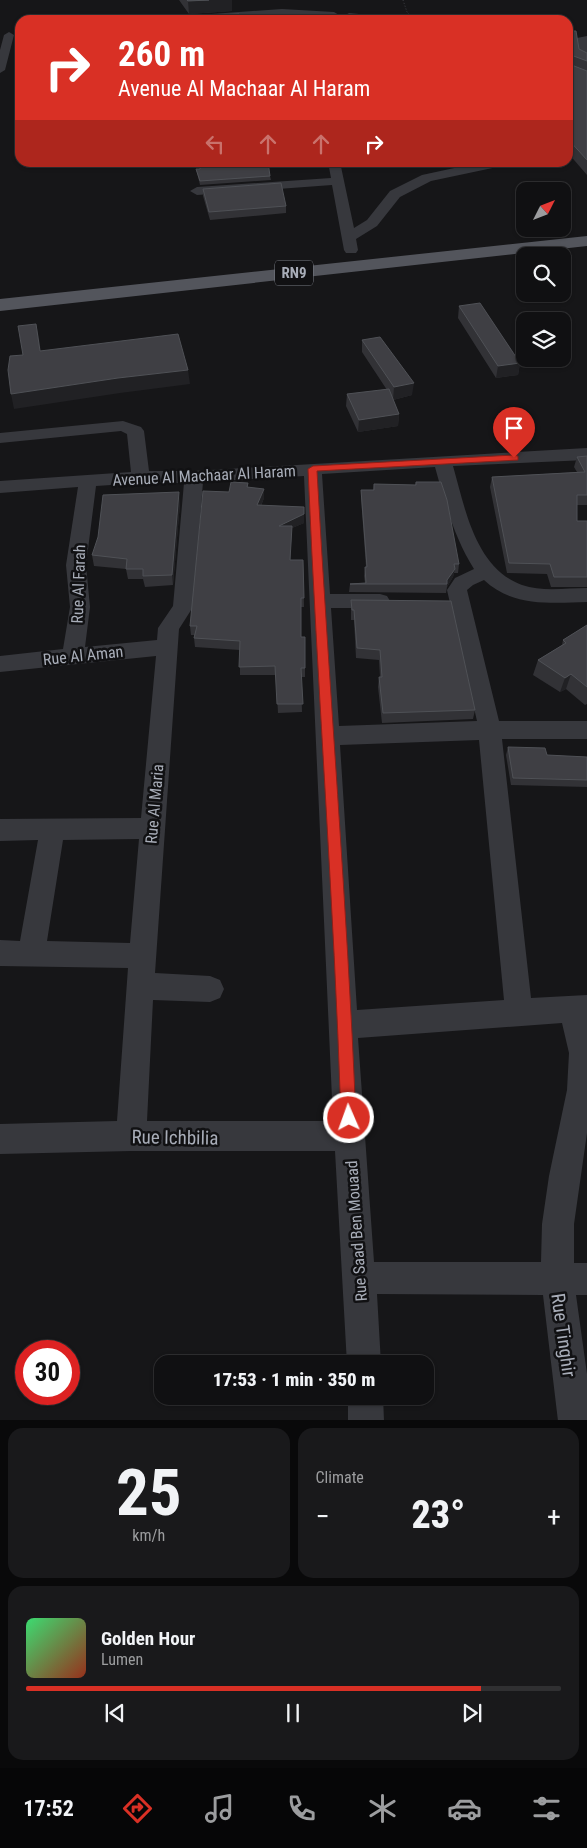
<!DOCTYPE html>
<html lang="en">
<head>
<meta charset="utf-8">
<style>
	body { margin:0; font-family:"Roboto Condensed",sans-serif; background:#19191b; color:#f1f3f6; height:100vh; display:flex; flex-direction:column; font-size:19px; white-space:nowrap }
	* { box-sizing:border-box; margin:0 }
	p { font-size:16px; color:#9c9d9f }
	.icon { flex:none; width:28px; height:28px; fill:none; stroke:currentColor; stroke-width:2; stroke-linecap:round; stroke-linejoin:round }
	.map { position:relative; height:1420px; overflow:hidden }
	.drawer { display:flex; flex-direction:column; gap:8px; padding:8px; background:#09090a; flex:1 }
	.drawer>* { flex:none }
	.hud { position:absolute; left:15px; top:15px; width:558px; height:152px; border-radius:15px; box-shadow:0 1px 4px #0004,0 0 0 1px #303032; background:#d93025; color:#fff; overflow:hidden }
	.needle { width:32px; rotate:48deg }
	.buttons { position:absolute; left:516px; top:182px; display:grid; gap:10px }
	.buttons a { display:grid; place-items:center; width:55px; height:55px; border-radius:10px; background:#101012; box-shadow:0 1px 4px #0004,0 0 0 1px #303032; font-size:25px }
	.speed { position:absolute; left:15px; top:1340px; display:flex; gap:10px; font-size:25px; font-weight:700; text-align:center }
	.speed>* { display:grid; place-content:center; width:65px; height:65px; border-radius:50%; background:#101012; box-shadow:0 1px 4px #0004,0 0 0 1px #303032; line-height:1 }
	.speed .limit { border:8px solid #d22; background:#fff; color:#111 }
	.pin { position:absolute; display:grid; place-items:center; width:42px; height:42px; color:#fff; margin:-51px -21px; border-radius:50% 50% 50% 0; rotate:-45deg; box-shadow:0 0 5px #0007 }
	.pin .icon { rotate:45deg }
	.me { position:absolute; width:55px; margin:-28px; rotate:358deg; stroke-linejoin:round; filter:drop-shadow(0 0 4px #0008) }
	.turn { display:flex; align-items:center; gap:18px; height:105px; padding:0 20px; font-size:22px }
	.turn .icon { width:65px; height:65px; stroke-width:2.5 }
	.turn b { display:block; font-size:35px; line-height:42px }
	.lanes { display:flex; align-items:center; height:48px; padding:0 20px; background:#0003; justify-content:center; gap:25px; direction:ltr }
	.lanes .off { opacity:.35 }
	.big { font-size:38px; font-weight:800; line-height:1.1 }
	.drawer .tile { flex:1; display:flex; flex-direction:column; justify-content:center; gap:8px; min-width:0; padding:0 18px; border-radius:15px; background:#19191b }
	.drawer .dial { align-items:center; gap:0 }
	.dial b { font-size:65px; line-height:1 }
	.song { display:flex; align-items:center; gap:15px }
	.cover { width:60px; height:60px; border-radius:8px; background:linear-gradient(135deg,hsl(140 70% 55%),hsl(10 70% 35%)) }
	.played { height:5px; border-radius:2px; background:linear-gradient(90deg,#d93025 85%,#303032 85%) }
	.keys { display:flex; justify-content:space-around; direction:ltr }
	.heat { display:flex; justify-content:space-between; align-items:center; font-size:28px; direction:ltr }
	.drawer .tiles { flex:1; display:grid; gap:8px; grid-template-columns:1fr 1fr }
	.tile:last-child { grid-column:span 2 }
	.trip { position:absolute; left:154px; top:1355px; width:280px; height:50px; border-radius:15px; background:#101012; box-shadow:0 1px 4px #0004,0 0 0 1px #303032; font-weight:800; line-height:50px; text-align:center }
	.tab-bar { display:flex; height:80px; justify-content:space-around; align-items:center; background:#060607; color:#9c9d9f }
	.tab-bar .icon { width:35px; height:35px }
	.tab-bar .on { color:#d93025 }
	.tab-bar b { font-size:22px; color:#f1f3f6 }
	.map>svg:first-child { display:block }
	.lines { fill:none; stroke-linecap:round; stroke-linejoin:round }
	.path { stroke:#3d3f44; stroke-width:1; stroke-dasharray:1 2; stroke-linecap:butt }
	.minor { fill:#37383d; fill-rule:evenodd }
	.major { fill:#53555c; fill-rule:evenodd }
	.wall { fill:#323236 }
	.shaded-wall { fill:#212124 }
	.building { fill:#3f3f44; stroke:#4f5156 }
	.route { fill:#d93025; stroke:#8d1f18 }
	.labels { text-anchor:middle; stroke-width:5; stroke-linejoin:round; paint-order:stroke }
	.shield { fill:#111113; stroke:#7b7e86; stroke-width:1 }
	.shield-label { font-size:15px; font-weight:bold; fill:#a8adb8 }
	.street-label { font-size:16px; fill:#a8adb8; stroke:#111113 }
	.near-street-label { font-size:19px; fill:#a8adb8; stroke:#111113 }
</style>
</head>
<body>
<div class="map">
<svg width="587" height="1421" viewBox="0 0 587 1421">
	<rect width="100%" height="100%" fill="#161618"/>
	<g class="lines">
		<path class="path" d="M403,0L407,12L415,20"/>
		<path class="minor" d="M282,9L334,12L339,15L334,18L282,15L211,20L179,19L184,16Z
			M349,13L389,17L394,20L346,18L344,16Z
			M9,32L14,35L5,70L0,73V50L4,35Z
			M587,36V61L584,62L579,59L576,40L577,38Z
			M328,162H340L354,228L367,220L390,191L422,175L482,162H508L502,166L431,181L400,197L377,226L356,239L358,250L356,253H346L344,250L332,185L197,195L190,191L197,187L331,178Z
			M123,421L141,427L144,431L149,471H194L587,448V460L453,466C465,508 475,568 522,585C542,592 566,588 587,588V602C552,603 512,607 484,580L473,585L467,590L499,721H587V739H502L531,998L587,995V1133L574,1224V1263H587V1295H576L587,1374V1421H558L543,1295L377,1294L381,1364H347L335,1151H131L0,1154V1124L117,1121L128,968L0,966V940L20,941L38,840L0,841V819L141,818L156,656L0,672V656L63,649L70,607L66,565L78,487L0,493V481L131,472L127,434L121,431L0,443V433ZM435,467C445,503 454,537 474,569L455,578L447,590L477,721L339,726L331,608H380L387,606L390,601L387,596L380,594H330L322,474ZM304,476L333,1121H147L153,1000L210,1002L220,998L224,989L220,980L210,976L155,973L179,629L193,607L203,482ZM141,483H184L173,606L158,628L157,640L85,647L90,607L86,565L96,486ZM479,740L504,1000L357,1010L340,745ZM139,839L130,943L47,941L63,840ZM562,1023L569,1053L567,1090L549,1176L542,1224L541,1262H374L358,1038Z
			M348,1396H383L384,1421H348Z"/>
		<path class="major" d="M587,236V246L0,311V299Z"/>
	</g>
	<path class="wall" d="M179,0H232V11L189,14Z
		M568,31L587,61V175L568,153Z
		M196,169L270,176L271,180L200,185Z
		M203,189L286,206V213L210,220L203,196Z
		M459,306L520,363L518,375L496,378L458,318Z
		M362,340L412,395L393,400L399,414L398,426L358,432L346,406L347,394L387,390L362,352Z
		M587,456V505H577V521H587V587H551L547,574L507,573L490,487L492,477L577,472L574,467L577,457Z
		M416,482L459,564L458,573H454L453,577L447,587L446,593L349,592L350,584L365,583L364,576L365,567H366L361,498V490H373L374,484L415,485Z
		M248,483V487L264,498L261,506L304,523L292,528L290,560H303L304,607H301V637L305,668V677H301L302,712L278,713L276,675H240V650L195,647L194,638L195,635H191L190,626L229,492Z
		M180,503L173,585L145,587L143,579H128L126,569L94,566L92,555Z
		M351,600L475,710L473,719L382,723L378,687L379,677H380L379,660L356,658L354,620H351Z
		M587,625V704L585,705L566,689L560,692L533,675L538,660L562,645L563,640Z
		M508,747L547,755L587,757V787L511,785L506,755Z"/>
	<path class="shaded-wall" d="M209,0H232V11L189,14L188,1Z
		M36,324L39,338L43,366L40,351Z
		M520,363L518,375L496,378L498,366Z
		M188,370L190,384L120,393L14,409L11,394L118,378Z
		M414,383L412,395L393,400L394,387Z
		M399,414L398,426L358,432L359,420Z
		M264,489V498L257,514V505Z
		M179,492L180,503L173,585L172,575Z
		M304,514V523L292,528L290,569L279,526Z
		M455,569L453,577L447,587V580Z
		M571,674L566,689L560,692L565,678Z"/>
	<path class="building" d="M187,0H209L188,1Z
		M239,14L243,20H196L194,16Z
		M462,19L481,20H461Z
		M568,31H576L579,49L587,53V61L571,55L568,56L569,64L587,71V160L568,139Z
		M200,162H268L270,176L200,181L196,169H200Z
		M281,183L286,206L209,212L203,189Z
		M480,303L520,363L498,366L459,306Z
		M36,324L40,351L178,334L188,370L118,378L11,394L8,370L10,356L23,355L18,326Z
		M380,337L414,383L394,387L362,340Z
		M389,389L399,414L359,420L347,394Z
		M587,456V495H577V521H587V577H554L550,564L509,563L492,477L585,472L577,457Z
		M231,482L248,483L247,487L264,489L257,505L304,507V514L279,526H292L290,560H303L304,598H301V637H305V668H301L303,704H277L275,666L239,667L240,641L194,638L197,626H190L203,491L229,492Z
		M416,482H441L447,500L459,564H454L455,569L447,580V584H350L366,583L365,567H367L361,490H374V484L416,485Z
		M179,492L172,575L143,576V569H126L127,559L92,555L98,537L103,495Z
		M351,600L451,601L475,710L383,713L379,677H382L380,650L357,648L354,610H352Z
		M587,625V687L571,674L565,678L538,660L566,643L563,640Z
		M508,747L545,748L547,755L587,757V780L513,778Z"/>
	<path class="route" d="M514,455L518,456V460L317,471C329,687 347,902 356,1118L354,1123L349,1125L344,1123L341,1118C334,901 317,685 308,469L313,466Z"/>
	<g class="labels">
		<rect class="shield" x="275" y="260.5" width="38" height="25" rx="4"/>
		<g class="shield-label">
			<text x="294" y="278">RN9</text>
		</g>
		<g class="street-label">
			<text transform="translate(204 475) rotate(-3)" y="6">Avenue Al Machaar Al Haram</text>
			<text transform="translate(78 584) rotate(-88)" y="6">Rue Al Farah</text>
			<text transform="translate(83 655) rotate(-6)" y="6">Rue Al Aman</text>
			<text transform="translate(154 804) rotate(-85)" y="6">Rue Al Maria</text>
			<text transform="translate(356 1231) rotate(-94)" y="6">Rue Saad Ben Mouaad</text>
		</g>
		<g class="near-street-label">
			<text transform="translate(175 1137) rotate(1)" y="7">Rue Ichbilia</text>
			<text transform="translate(564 1335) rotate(82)" y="7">Rue Tinghir</text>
		</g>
	</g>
</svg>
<div class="buttons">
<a><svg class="needle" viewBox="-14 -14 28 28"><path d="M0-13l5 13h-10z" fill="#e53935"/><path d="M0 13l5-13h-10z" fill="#9c9d9f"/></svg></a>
<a><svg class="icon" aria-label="search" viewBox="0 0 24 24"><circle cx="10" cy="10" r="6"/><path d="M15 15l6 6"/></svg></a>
<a><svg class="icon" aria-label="layers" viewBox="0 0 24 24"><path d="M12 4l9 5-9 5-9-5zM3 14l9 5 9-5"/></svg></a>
</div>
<div class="speed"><div class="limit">30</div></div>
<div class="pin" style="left:514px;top:458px;background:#d93025"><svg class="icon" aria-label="arrive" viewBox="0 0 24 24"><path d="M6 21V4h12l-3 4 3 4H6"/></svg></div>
<svg class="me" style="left:349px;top:1118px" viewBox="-20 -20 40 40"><circle r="17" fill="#d93025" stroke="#fff" stroke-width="3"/><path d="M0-11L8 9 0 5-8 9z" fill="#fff"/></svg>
<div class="trip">17:53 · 1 min · 350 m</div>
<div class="hud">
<div class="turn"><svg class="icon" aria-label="right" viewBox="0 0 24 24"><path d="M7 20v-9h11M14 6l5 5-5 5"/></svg><div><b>260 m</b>Avenue Al Machaar Al Haram</div></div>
<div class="lanes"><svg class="icon off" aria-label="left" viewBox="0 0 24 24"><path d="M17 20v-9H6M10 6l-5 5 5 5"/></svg><svg class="icon off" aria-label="ahead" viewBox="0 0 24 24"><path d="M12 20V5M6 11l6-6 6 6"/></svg><svg class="icon off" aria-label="ahead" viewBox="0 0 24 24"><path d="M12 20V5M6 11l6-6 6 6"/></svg><svg class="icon" aria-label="right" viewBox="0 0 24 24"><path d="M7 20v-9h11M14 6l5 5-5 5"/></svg></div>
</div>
</div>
<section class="drawer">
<div class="tiles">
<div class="tile dial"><b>25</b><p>km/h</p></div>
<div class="tile"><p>Climate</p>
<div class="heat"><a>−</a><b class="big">23°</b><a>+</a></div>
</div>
<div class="tile">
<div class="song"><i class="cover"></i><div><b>Golden Hour</b><p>Lumen</p></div></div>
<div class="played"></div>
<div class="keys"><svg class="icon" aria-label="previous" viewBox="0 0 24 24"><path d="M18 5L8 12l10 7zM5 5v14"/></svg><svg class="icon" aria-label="pause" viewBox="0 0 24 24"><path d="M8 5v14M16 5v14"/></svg><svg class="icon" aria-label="next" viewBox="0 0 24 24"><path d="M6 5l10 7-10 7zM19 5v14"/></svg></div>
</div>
</div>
</section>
<nav class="tab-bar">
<b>17:52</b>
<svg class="icon on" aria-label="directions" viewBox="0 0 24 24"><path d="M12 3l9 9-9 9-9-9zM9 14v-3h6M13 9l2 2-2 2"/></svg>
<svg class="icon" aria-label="music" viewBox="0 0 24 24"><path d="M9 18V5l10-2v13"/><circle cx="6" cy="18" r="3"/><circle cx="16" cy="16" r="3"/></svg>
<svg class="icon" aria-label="phone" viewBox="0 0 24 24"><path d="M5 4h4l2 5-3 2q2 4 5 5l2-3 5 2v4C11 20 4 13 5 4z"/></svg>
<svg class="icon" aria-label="climate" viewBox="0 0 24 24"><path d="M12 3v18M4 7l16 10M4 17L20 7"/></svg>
<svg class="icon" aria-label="car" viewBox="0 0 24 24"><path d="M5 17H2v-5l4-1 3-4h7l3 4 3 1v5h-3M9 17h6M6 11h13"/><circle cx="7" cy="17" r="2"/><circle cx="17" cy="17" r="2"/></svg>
<svg class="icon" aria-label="filters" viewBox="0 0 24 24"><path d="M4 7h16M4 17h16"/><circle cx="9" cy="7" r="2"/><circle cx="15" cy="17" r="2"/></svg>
</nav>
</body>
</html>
